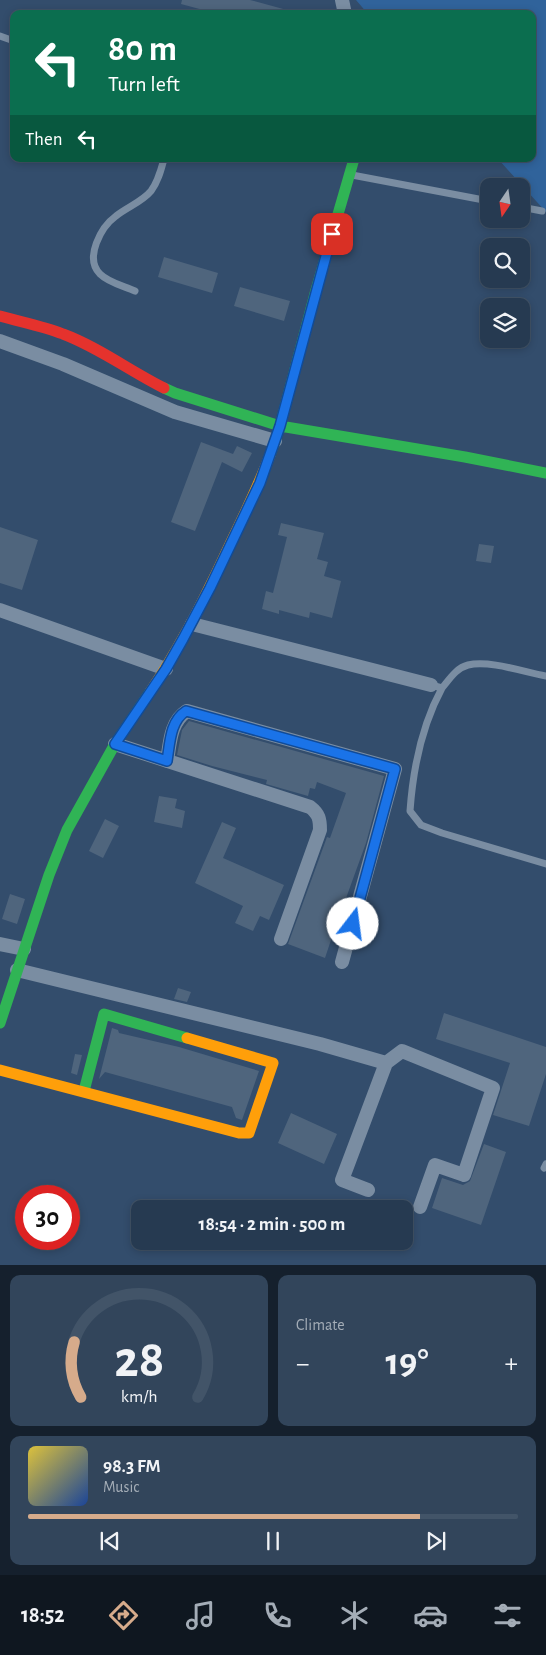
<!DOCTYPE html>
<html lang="en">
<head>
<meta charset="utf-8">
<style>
	body { margin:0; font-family:"Alegreya Sans",sans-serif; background:#32455b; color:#f1f3f6; height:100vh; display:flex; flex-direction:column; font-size:19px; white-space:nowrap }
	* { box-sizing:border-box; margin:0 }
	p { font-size:16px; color:#a4adb7 }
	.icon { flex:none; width:28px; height:28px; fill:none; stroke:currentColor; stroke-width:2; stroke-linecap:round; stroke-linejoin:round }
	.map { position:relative; height:1265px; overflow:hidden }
	.panel { display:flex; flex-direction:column; gap:10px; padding:10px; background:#15202d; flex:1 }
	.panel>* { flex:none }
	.hud { position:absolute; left:10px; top:10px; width:526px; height:152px; border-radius:10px; box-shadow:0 2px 8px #0003,0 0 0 1px #425468; background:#0b6e4f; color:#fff; overflow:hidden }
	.needle { width:32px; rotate:193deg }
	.buttons { position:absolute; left:480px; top:178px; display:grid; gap:10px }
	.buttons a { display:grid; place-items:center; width:50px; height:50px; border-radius:10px; background:#263a51; box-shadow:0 2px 8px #0003,0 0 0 1px #425468; font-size:25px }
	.speed { position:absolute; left:15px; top:1185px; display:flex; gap:10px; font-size:25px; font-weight:700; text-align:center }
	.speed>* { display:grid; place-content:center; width:65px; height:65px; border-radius:50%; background:#263a51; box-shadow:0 2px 8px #0003,0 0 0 1px #425468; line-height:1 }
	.speed .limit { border:8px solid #d22; background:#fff; color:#111 }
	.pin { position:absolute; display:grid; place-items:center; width:42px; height:42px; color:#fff; margin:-21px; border-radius:10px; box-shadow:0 2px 8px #0006 }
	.me { position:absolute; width:55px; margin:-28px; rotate:15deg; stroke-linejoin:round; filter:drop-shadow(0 0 4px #0008) }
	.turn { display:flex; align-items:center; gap:18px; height:105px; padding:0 15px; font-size:22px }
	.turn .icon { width:65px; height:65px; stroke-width:2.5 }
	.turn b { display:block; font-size:35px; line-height:42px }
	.then { display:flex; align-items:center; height:48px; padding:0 15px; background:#0003; gap:10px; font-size:19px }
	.big { font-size:38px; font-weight:700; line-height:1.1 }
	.panel .card { flex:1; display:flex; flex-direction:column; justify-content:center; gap:8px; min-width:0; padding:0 18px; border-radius:10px; background:#32455b }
	.panel .dial { align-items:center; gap:0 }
	.dial svg { height:130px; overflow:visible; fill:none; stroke:#425468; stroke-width:7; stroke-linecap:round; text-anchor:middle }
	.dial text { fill:#f1f3f6; stroke:none }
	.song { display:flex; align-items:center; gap:15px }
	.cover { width:60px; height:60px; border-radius:8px; background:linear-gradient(135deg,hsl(50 70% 55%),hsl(220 70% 35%)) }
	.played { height:5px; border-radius:2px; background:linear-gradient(90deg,#d6ab8b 80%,#425468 80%) }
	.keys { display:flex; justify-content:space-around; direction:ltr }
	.heat { display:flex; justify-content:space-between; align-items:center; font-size:28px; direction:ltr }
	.panel .tiles { flex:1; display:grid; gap:10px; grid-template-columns:1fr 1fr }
	.card:last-child { grid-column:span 2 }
	.trip { position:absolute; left:131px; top:1200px; width:282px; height:50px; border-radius:10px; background:#263a51; box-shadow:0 2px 8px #0003,0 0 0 1px #425468; font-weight:700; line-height:50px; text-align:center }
	.tab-bar { display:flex; height:80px; justify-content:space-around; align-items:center; background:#0f1720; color:#a4adb7 }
	.tab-bar .icon { width:35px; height:35px }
	.tab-bar .current { color:#d6ab8b }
	.tab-bar b { font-size:22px; color:#f1f3f6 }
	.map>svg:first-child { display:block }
	.green { fill:#30639b }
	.building { fill:#4f657d }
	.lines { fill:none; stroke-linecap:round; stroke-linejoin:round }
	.lane { stroke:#7a8da2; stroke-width:7 }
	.street { stroke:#7a8da2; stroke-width:14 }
	.fast { stroke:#30b455; stroke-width:11 }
	.slow { stroke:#ff9f0a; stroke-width:11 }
	.jam { stroke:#e5322d; stroke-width:11 }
	.route-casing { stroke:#114b97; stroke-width:12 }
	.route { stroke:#1a73e8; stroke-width:9 }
</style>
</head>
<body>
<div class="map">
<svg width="546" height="1265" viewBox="0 0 546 1265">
	<rect width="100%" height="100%" fill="#334d6c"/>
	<path class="green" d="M356,0H546V212L498,159H532V14H368Z"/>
	<path class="building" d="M182,0H250L287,10V14H218L181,4Z
		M164,257L218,273L212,293L158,277Z
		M240,287L290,301L284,321L234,306Z
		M201,442L233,454L237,446L252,453L242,472L222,462L195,531L171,522Z
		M281,523L324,533L317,559L328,562L324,576L341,581L332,618L310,612L309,618L279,610V614L262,609L266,591L273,593L287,537L278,535Z
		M0,527L38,540L22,590L0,583Z
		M479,544L494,546L491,563L476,561Z
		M189,721L384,776L366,843L337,923L341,924L335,939L332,937L325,958L288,944L327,837L330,838L346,793L317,782L315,789L310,788L308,796L266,784L267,780L212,766L177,755L182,730Z
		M159,796L177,799L175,808L185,811L182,828L154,822Z
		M105,819L119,826L103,858L89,851Z
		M222,822L236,828L223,858L284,885L269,920L260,916L253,931L235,923L243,906L195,883Z
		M10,894L25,899L17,924L2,919Z
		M178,988L191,992L187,1002L174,999Z
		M444,1013L546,1047V1074L529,1126L493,1115L510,1063L436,1039Z
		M112,1028L118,1030L119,1033L179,1047L259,1071L242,1120L236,1118L232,1107L105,1072L99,1079Z
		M75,1054L82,1055L77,1075L71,1073Z
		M291,1113L337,1134L324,1164L278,1143Z
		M484,1144L506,1152L481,1225L432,1208L442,1178L463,1185L470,1181Z"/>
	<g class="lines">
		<path class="lane" d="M0,36L14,41
			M352,175L489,201
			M521,207L542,211
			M135,291C124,286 109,283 100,274C84,258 101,227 116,216C127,207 142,202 151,191C158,182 161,170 164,159
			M431,685L442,688C422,725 413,769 410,811L421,825L442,833L546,864
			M442,688C449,680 456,668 468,665C490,660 524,672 546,676
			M544,1168L546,1164"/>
		<path class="street" d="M342,0L345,14
			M0,341L63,364L175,412L275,441
			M0,610L166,669
			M192,624L431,685
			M115,744L310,807C319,814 320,819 320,830L281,939
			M167,761C170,743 170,722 187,711L395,769L342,962
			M0,944L24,949
			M17,970L320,1044L386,1063L342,1180L368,1190
			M386,1063L402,1051L493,1088L464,1175L435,1165L420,1207"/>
		<path class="fast" d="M164,388L175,393L280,426L465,457L546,473
			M270,455L280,426L316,290L354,159
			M0,1023L49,875L67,830L115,744L150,692
			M84,1091L104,1014L187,1038"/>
		<path class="slow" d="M150,692C179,649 202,604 224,557C240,523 257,490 270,455
			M0,1070L239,1133H249L273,1063L187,1038"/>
		<path class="jam" d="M0,316C21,322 43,326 63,334C98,347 130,371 164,388"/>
	</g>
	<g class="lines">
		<defs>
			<path id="route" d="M332,234L280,426L260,483L210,588L183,639L166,669L115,744L167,761C170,743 170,721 186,711L395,769L353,924"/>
		</defs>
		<use href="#route" class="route-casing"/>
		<use href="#route" class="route"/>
	</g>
</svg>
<div class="buttons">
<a><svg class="needle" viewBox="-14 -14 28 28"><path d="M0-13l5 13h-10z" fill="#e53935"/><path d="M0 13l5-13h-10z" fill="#a4adb7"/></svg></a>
<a><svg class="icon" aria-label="search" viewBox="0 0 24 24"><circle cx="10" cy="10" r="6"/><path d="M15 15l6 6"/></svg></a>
<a><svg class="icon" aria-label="layers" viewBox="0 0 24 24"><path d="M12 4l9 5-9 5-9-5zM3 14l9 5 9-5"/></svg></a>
</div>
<div class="speed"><div class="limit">30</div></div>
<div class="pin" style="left:332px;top:234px;background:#d93025"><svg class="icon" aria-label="arrive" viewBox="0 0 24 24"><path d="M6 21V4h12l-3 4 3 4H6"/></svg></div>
<svg class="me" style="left:353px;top:924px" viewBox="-20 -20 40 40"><circle r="19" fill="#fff"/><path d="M0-13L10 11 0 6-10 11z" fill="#1a73e8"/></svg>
<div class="trip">18:54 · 2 min · 500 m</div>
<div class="hud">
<div class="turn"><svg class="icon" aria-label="left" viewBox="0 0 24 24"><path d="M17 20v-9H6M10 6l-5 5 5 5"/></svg><div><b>80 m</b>Turn left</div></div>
<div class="then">Then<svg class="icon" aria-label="left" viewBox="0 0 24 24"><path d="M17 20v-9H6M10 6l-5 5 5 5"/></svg></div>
</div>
</div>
<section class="panel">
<div class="tiles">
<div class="card dial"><svg viewBox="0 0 100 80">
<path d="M14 69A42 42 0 1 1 86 69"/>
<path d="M14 69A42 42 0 0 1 10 35" stroke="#d6ab8b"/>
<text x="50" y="56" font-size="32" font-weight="700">28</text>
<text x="50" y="72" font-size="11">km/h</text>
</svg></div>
<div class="card"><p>Climate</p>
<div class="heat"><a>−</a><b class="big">19°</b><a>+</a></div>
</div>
<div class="card">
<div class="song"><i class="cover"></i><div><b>98.3 FM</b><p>Music</p></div></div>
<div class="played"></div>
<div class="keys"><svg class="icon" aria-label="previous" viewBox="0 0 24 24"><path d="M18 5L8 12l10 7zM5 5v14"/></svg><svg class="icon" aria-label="pause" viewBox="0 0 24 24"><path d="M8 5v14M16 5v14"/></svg><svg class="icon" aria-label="next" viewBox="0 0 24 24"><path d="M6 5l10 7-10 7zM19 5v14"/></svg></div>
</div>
</div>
</section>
<nav class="tab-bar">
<b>18:52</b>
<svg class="icon current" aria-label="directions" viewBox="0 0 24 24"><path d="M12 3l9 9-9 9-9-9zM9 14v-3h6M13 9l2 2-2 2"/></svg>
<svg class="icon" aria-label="music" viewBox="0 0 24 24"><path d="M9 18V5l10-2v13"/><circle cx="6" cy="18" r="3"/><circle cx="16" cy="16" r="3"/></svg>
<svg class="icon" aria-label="phone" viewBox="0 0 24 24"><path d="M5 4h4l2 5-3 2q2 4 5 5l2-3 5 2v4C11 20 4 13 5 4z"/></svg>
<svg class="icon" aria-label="climate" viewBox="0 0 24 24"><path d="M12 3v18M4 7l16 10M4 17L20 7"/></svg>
<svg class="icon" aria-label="car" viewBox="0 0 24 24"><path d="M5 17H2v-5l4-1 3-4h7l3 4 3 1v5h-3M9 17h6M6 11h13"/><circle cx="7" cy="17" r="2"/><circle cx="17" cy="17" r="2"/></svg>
<svg class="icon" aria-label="filters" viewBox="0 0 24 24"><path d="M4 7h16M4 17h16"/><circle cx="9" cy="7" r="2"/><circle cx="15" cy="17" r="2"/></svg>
</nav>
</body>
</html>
